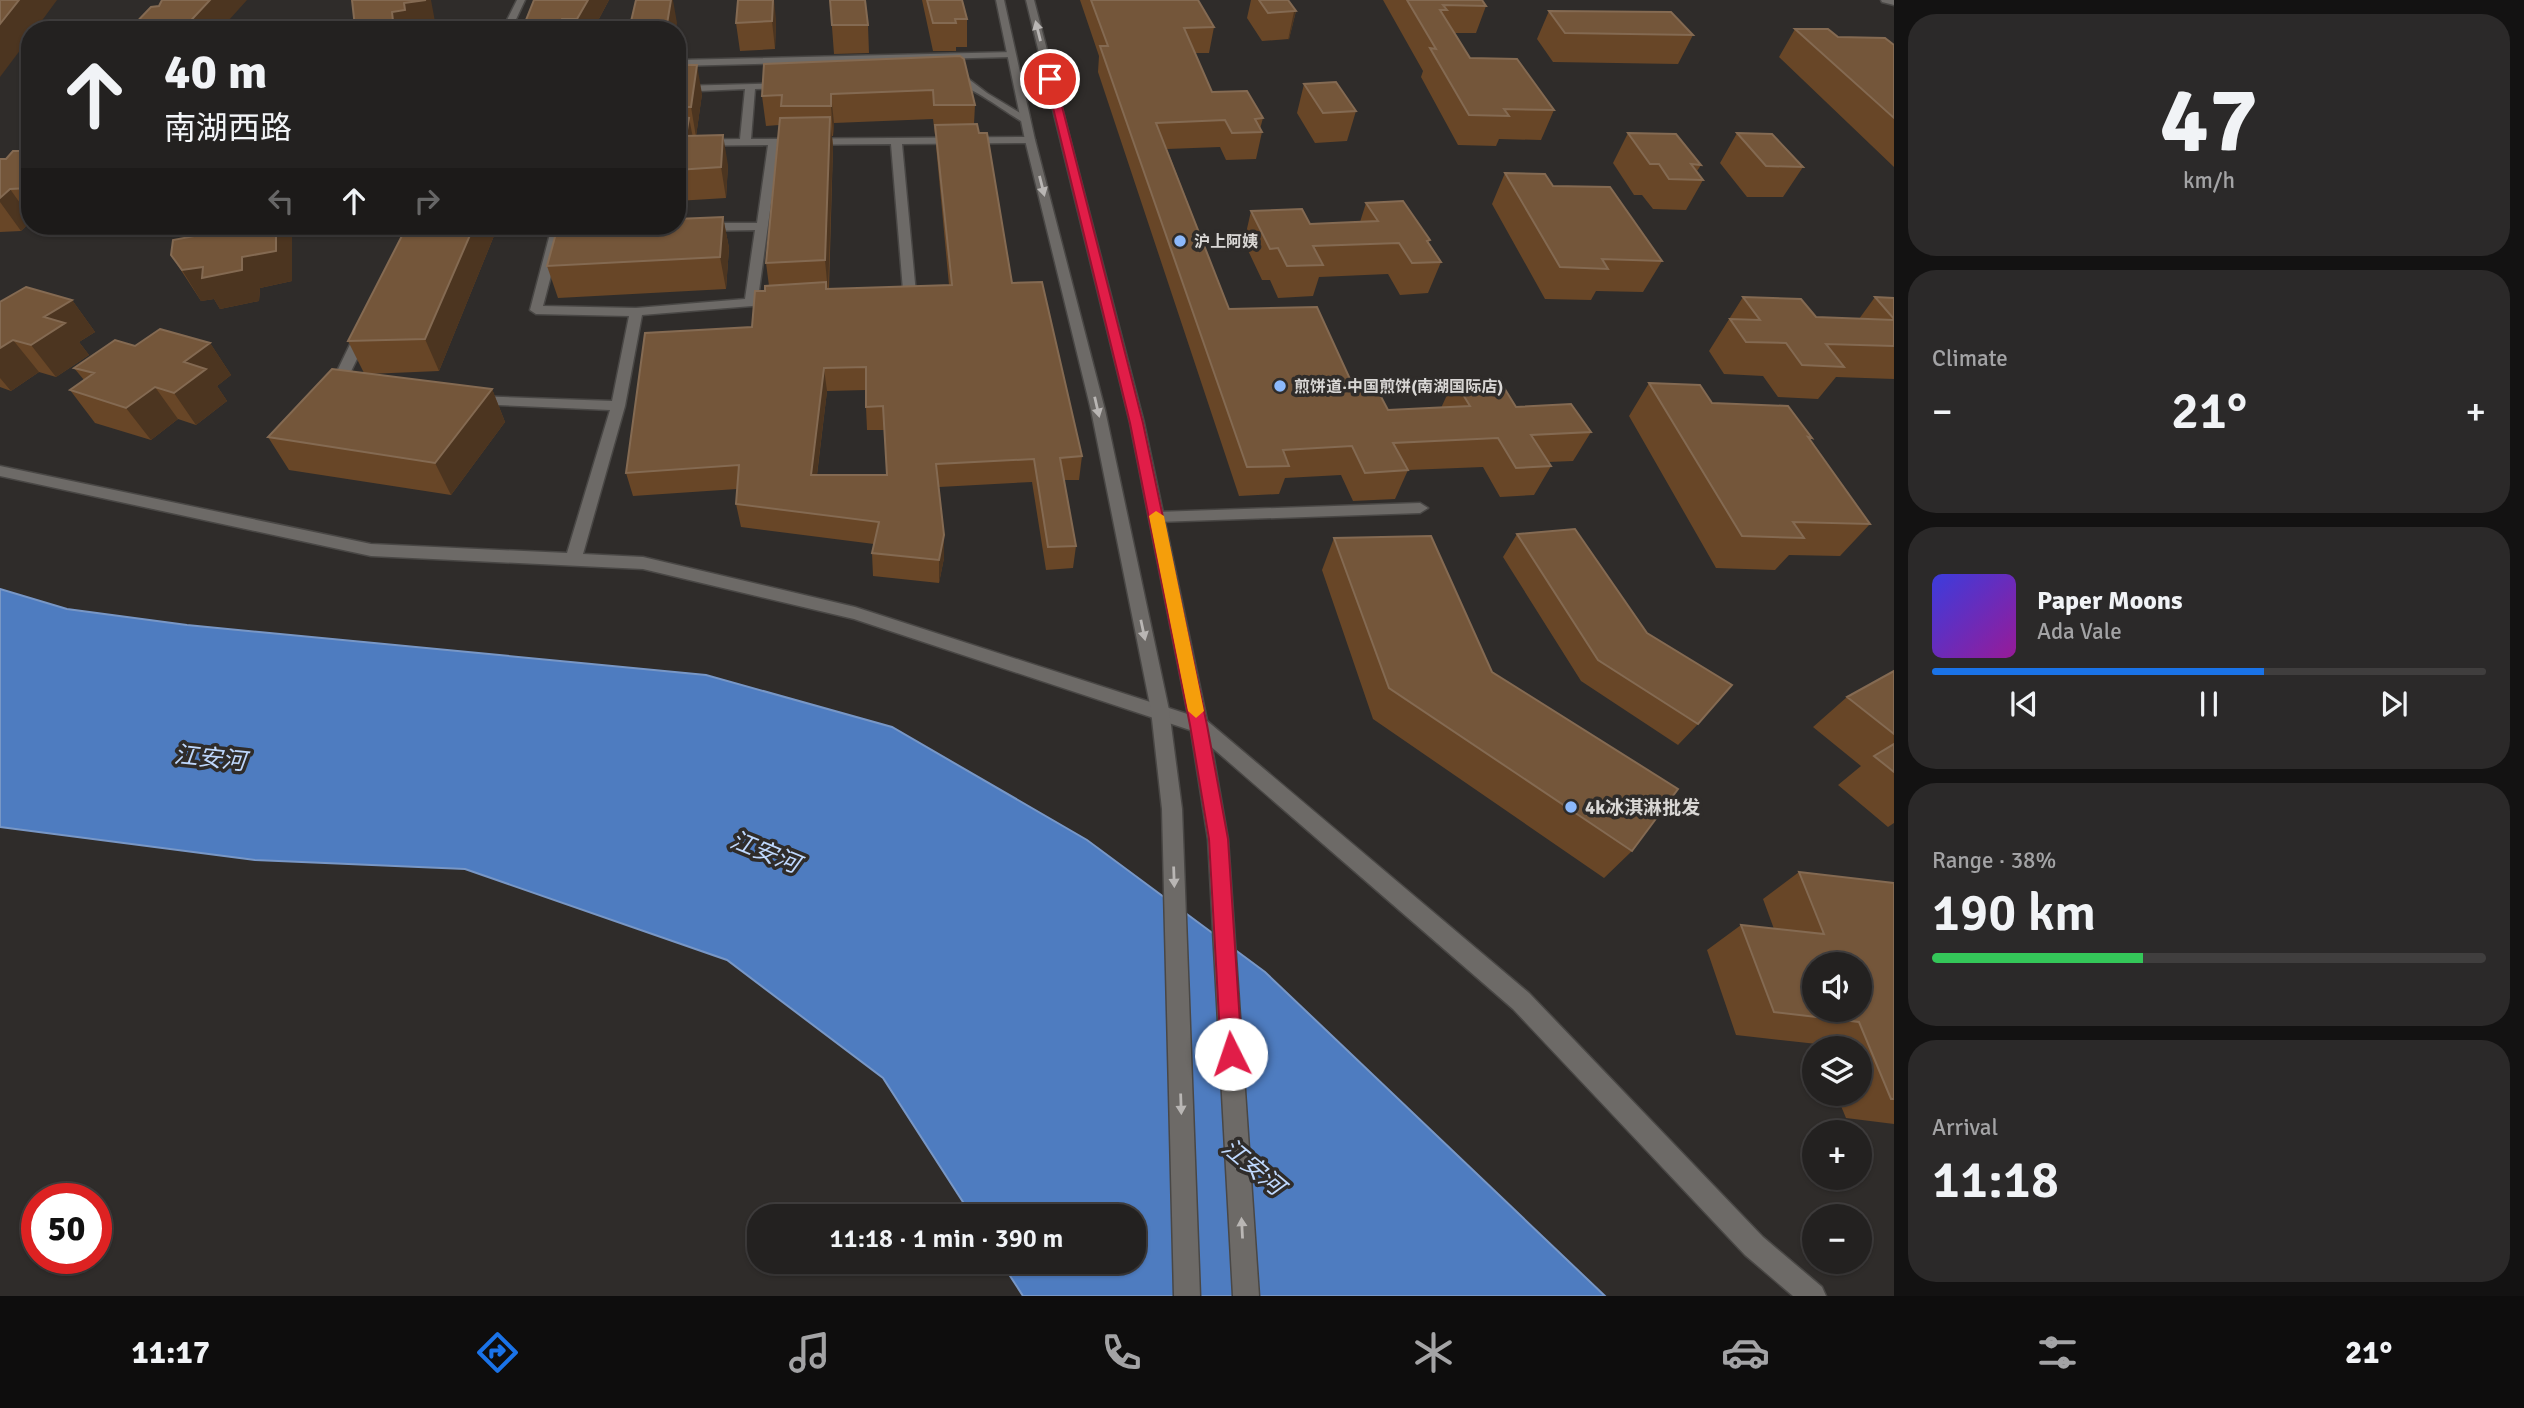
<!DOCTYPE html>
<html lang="en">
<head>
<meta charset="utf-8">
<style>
	body { margin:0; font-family:Signika,"Noto Sans SC",sans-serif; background:#2b2929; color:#f1f3f6; height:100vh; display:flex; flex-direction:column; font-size:26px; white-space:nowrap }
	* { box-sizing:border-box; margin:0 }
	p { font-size:23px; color:#a3a3a5 }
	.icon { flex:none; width:38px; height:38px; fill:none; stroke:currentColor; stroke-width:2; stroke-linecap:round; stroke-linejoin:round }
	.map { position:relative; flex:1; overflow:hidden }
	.panel { display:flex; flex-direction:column; gap:14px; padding:14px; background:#131212; width:630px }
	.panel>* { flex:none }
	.top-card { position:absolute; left:21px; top:21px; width:665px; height:214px; border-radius:28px; box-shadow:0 2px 5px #0004,0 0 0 2px #403e3e; background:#232120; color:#f1f3f6; overflow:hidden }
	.tools { position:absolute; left:1802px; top:952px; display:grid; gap:14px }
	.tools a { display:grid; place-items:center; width:70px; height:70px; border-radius:50%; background:#232120; box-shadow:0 2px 5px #0004,0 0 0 2px #403e3e; font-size:35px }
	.speed { position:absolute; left:21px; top:1183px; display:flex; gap:14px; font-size:35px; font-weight:700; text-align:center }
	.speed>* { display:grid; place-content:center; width:91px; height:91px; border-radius:50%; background:#232120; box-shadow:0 2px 5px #0004,0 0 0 2px #403e3e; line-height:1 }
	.speed .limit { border:10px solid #d22; background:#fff; color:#111 }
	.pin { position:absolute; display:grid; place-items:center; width:60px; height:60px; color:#fff; margin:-30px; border:4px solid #fff; border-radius:50%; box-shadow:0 2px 7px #0007 }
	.me { position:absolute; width:77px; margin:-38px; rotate:356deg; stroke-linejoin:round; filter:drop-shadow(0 0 5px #0008) }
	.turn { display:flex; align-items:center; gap:24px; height:147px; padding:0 28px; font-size:32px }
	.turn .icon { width:91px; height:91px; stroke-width:2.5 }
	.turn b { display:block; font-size:49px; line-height:60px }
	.lanes { display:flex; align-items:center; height:66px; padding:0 28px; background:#0003; justify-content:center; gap:35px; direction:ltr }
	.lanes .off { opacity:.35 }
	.big { font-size:52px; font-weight:600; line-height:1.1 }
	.panel .widget { flex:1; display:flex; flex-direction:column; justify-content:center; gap:10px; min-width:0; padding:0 24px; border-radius:28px; background:#2b2929 }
	.panel .dial { align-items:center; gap:0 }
	.dial b { font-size:91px; line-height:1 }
	.song { display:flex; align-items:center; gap:21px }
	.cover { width:84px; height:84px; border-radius:10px; background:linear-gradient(135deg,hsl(240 70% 55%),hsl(300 70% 35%)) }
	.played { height:7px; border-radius:4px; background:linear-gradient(90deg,#1a73e8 60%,#403e3e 60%) }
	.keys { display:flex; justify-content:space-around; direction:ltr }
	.heat { display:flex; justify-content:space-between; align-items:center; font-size:38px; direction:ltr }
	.charge { height:10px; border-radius:5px; background:linear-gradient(90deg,#34c759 38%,#403e3e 0) }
	.trip { position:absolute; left:747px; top:1204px; width:399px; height:70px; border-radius:28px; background:#232120; box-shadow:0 2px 5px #0004,0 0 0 2px #403e3e; font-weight:600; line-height:70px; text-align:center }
	.tab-bar { display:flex; height:112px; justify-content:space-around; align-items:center; background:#0e0d0d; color:#a3a3a5 }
	.tab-bar .icon { width:49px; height:49px }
	.tab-bar .active { color:#1a73e8 }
	.tab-bar b { font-size:32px; color:#f1f3f6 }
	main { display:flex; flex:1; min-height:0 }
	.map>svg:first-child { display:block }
	.water { fill:#4e7cc0; stroke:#7897c6; stroke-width:2 }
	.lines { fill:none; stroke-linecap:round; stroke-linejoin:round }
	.street-casing { stroke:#494745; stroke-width:3 }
	.secondary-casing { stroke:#494745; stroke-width:3 }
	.street { fill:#6d6a67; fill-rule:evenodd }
	.secondary { fill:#6d6a67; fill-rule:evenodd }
	.wall { fill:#684627; fill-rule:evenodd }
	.shaded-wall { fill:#4c3520 }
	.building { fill:#74563a; stroke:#846a52; stroke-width:2; fill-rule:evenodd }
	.oneway { fill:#b9b6b4 }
	.route { fill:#e11d48; stroke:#92132f; stroke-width:2 }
	.slow { fill:#f59e0b }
	.poi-dot { fill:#8cb9fc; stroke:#2f2c2a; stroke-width:2.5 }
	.labels { text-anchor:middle; stroke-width:7; stroke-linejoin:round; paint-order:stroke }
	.far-poi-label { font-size:16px; font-weight:bold; fill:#d9d7d5; stroke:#2f2c2a; text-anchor:start }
	.poi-label { font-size:19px; font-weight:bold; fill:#d9d7d5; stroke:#2f2c2a; text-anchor:start }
	.near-water-label { font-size:24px; font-style:italic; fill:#bfd8fd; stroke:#2f2c2a }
</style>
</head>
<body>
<main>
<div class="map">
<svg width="1894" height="1296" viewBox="0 0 1894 1296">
	<rect width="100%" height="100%" fill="#2f2c2a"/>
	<path class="water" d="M0,589L67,609L187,625L706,675L892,727L1087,840L1265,972L1605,1296H1023L1001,1262H1134V1216H972L883,1078L727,960L465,869L255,860L0,827Z"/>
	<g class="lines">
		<defs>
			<path id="street" d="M517,0H525L511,30H502Z
				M1013,52L1015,54L1010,57L677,66V60Z
				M950,76L966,77L987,93L1030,119L1021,121C999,108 971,85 947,81L945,79Z
				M790,83V87L786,88L755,89L751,139L1030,137L1035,140L1030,143L902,144L916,294C910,300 895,300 889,294L903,290L891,144L779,145L758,298L776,296L782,300L776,304L642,315L625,406L583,554L643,557L855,607L1206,720L1529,993L1763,1237L1822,1287L1826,1296H1793L1745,1255L1513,1009L1193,731L854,619L643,569L371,556L0,476V466L371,544L567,553L610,410L474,404L467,400L474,396L612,401L629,316L536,314L530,310L552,226H564L543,306L636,308L745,299L755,230L701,231L695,227L701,223H757L768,145L677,146V140L740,139L745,89L677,92V86Z
				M363,328L370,332L341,392L339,395H329L327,392L356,332Z
				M1420,503L1428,508L1420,513L1157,522L1149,517L1157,512Z"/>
			<path id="secondary" d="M996,0H1004L1035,140L1105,410L1169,710L1182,809L1200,1296H1174L1162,809L1151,710L1091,410L1025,140Z
				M1026,0H1034L1144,423L1208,725L1228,839L1259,1296H1233L1208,839L1190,725L1130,423Z
				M1881,0H1894V5L1882,2Z"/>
		</defs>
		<use href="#street" class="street-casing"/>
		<use href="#secondary" class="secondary-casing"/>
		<use href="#street" class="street"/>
		<use href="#secondary" class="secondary"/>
	</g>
	<path class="wall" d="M534,0H609L593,30H522Z
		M830,0L868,25L869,53L834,54Z
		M922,0H962L967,19V47H956V51H933Z
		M1080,0H1198L1214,27L1209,53H1195L1212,92L1263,118L1260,129L1262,132L1256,159L1226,160L1220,147L1167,149L1229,309L1388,410L1441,408L1454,380L1516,407L1591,432L1573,461L1548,462L1551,466L1534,495L1500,497L1483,467L1408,470L1395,499L1353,501L1341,475L1285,478L1279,494L1239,496L1098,72L1099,56Z
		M1251,0H1288L1296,11L1289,39L1262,41L1247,18Z
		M1383,0H1482L1486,6L1476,33H1454L1470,58L1554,110L1541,140L1499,139L1496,146L1458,145L1421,77L1423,71Z
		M1549,11L1693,35L1678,64L1553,62L1537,39Z
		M776,19L775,49L740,51L736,23Z
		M1795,29L1838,37L1894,45V167L1779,57Z
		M960,56L975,105L974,124L1012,283L1082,456L1079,480H1064L1076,546L1073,568L1046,570L1032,482L939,487L944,535V558L939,583L873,576L872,553L874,544L741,527L736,504L737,489L633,496L626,473L752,327L765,291L769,286L766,263L779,125L766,126L762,96ZM933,119L935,135H936V146L949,285L829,289L833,147L832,136H833L834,123ZM866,390V407L867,430H884L887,475H817L827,391Z
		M677,65L702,94L696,136L728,165L726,198L677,201Z
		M1304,84L1356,111L1347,141L1315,143L1297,113Z
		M1628,133L1701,165L1697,171L1703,180L1686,210L1653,209L1642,195H1634L1613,163Z
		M1737,133L1803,167L1783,197H1747L1720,163Z
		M30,151V222L21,231L0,232V159H6Z
		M1505,173L1553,186L1662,261L1643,292L1596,291L1591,300L1545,299L1492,204Z
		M1366,203L1430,240L1428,243L1441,262L1428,293L1400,295L1388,274L1319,277L1313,296L1278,298L1270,280H1262L1244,242L1251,211L1310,224L1360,222Z
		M723,217L729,248L726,289L558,298L547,266Z
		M407,226H498L439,371L368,374L492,389L505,422L451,495L289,470L268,437L364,373L348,341Z
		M200,235L292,281L260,288L259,301L220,309L214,299L201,301L171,255Z
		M1743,297L1816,317L1859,319L1875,297L1894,298V379L1836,377L1818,399L1778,397L1763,376L1724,374L1709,351Z
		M72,300L95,332L79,342L89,355L56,377L39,372L11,391L0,387V302Z
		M210,343L231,375L217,386L227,401L196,425L178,419L151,440L95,423L70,390L84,380L74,368L135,346Z
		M1649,383L1812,438L1810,440L1870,524L1840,556L1789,555L1775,570L1716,568L1629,416Z
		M1517,534L1698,724L1678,745L1581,681L1503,557Z
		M1334,538L1492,672L1632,851L1604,878L1373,719L1322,570Z
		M1894,671V823L1888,827L1838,785L1861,766L1813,727L1847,697Z
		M1799,872L1894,883V1124L1846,1118L1836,1094H1860V1048H1819L1817,1044L1736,1035L1707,950L1741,925L1774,929L1763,899Z"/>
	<path class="shaded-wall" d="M19,0H57L35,30H30V37L0,77V24Z
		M210,0H247L220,30H182Z
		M426,0H431L436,27L415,30H394L392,12L404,3Z
		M588,0H609L593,30H580L577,19Z
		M671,0H673L677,23L676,30H666Z
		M773,0H774L776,19L775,49L772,21Z
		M1296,11L1289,39L1288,40L1294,12Z
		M562,19L565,30H558Z
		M697,65L702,94L696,137L691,107Z
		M831,94L834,123L833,136L831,106Z
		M830,117L833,147L828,292L825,260Z
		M689,118L695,148L686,136Z
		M723,135L728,165L726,198L721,167Z
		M10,189L30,217V222L21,231L0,202V198Z
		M723,217L729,248L726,289L720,257Z
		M276,226H292V281L260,288L259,301L220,309L214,299L201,301L182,270L242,257Z
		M474,226H498L439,371L425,339Z
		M72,300L95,332L79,342L89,355L56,377L31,345L44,317Z
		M13,340L39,372L11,391L0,378V348Z
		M210,343L231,375L217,386L227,401L196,425L174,393L184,362Z
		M824,368L827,391L814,498L811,475Z
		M155,387L178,419L151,440L126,408Z
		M492,389L505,422L451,495L435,463Z
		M944,535V558L939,583V560Z"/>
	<path class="building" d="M0,0H19L0,24Z
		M162,0H210L182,30H129L151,7L159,6Z
		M352,0H426L404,3L405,10L392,12L394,30H338L355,27Z
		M534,0H588L577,19H562L558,30H522Z
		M636,0H671L666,30H629Z
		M738,0H773L772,21L736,23Z
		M830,0H865L868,25H832Z
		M927,0H962L967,19H955L956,23H933Z
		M1091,0H1198L1214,27L1184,28L1212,92L1247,91L1263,118L1255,119L1262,132L1232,133L1225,120L1156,123L1229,309L1317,307L1355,390L1377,389L1388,410L1470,406L1454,380L1498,378L1516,407L1571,404L1591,432L1531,435L1551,466L1516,468L1498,438L1393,443L1408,470L1365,473L1352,446L1283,450L1289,466L1247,467L1100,46H1108Z
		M1259,0H1288L1296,11L1268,13Z
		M1407,0H1482L1486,6L1443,5L1447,10H1440L1470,58L1517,59L1554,110L1504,109L1509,116L1469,115L1430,48L1436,49Z
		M1549,11L1671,12L1693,35L1565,33Z
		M1795,29H1828L1838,37L1885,38L1894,45V118Z
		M960,56L964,59L975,105H934L933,90L831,94V106H781L782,95L762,96L764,64Z
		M677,65H697L691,107H677Z
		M1336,82L1356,111L1323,113L1304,84Z
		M677,117L689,118L686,136L723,135L721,167L677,170Z
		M830,117L825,260L766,263L780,118Z
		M977,124L979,133H987L1012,283L1042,282L1082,456L1060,458L1076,546L1048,547L1034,459L936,464L944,535L939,560L872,553L879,522L736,504L739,465L626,473L645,333L752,327L755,291H765V286L826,282V289L952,285L935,125ZM866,367V407L883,406L887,475H811L824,368Z
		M1628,133L1676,134L1701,165L1691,164L1703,180L1669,179L1659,164H1650Z
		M1737,133L1772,134L1803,167L1766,166Z
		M13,151H30V188L10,189L0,198V159H6Z
		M1505,173L1545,174L1553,186L1610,187L1662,261L1602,259L1608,269L1560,267Z
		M1403,201L1430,240L1427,241L1441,262L1412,263L1399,243L1313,246L1323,265L1287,266L1278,248L1270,249L1251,211L1302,209L1310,224L1378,221L1366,203Z
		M723,217L720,257L547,266L558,226H677V219Z
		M201,226H276V251L242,257V270L202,278L203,267L182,270L171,255L173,240L200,235Z
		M407,226H474L425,339L348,341Z
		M26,287L72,300L44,317L65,323L31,345L13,340L0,348V302Z
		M1743,297L1801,299L1816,317L1894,320V346L1826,344L1844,367L1802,365L1786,343L1746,342L1730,319L1760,320Z
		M1875,297L1894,298V319Z
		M160,329L210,343L184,362L206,369L174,393L155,387L126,408L70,390L94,373L74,368L115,340L135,346Z
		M332,369L492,389L435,463L268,437Z
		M1649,383L1700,385L1712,403L1788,406L1812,438L1808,437L1870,524L1793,522L1804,538L1742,536Z
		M1575,529L1647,633L1732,685L1698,724L1598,660L1517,534Z
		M1431,536L1492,672L1678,789L1632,851L1389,688L1334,538Z
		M1894,671V734L1847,697Z
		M1894,744V772L1874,756Z
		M1799,872L1894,883V1099H1891L1859,1022L1774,1012L1741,925L1824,934ZM1815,964H1860V1010H1815Z"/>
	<defs><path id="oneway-solid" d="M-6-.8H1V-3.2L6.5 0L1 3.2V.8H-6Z" transform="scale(1.75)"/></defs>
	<g class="oneway">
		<use href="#oneway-solid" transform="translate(1038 31) rotate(-104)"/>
		<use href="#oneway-solid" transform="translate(1042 186) rotate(76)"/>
		<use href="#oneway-solid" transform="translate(1097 407) rotate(77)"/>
		<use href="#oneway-solid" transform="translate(1143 630) rotate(78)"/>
		<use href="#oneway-solid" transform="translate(1174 877) rotate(88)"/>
		<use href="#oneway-solid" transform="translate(1181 1104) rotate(88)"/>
		<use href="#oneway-solid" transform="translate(1242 1228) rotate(-93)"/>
	</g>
	<path class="route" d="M1050,77L1055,79L1143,423L1207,725L1228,839L1242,1054L1239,1061L1231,1064L1224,1061L1221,1054L1209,839L1190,725L1130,423L1046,79Z"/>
	<path class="slow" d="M1156,511L1164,516L1204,711L1196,718L1188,711L1149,516Z"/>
	<g class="poi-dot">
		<circle cx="1180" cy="241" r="7"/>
		<circle cx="1280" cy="386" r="7"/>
		<circle cx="1571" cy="807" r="7"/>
	</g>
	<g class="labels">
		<g class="far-poi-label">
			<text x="1194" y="247">沪上阿姨</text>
			<text x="1294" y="392">煎饼道·中国煎饼(南湖国际店)</text>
		</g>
		<g class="poi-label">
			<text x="1585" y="814">4k冰淇淋批发</text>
		</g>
		<g class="near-water-label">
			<text transform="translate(210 758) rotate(6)" y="8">江安河</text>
			<text transform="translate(765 852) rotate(22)" y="8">江安河</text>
			<text transform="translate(1253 1167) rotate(40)" y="8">江安河</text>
		</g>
	</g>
</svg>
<div class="tools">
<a><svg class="icon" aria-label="sound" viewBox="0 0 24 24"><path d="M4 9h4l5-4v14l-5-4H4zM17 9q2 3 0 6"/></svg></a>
<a><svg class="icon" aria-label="layers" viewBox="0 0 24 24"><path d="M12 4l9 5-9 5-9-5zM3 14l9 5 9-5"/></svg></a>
<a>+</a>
<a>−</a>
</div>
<div class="speed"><div class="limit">50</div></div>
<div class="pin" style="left:1050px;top:79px;background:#d93025"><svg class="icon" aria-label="arrive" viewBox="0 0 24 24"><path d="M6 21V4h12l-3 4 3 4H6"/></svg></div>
<svg class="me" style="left:1231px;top:1054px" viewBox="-20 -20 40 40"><circle r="19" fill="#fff"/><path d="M0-13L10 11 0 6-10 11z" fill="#e11d48"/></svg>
<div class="trip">11:18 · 1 min · 390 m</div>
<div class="top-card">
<div class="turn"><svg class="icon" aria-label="ahead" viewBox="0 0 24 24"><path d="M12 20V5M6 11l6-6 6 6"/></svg><div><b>40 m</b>南湖西路</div></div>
<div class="lanes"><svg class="icon off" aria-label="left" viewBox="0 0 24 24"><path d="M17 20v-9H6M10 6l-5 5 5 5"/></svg><svg class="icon" aria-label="ahead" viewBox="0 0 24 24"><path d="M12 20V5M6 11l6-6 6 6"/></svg><svg class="icon off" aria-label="right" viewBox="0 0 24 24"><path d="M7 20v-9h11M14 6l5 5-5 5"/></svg></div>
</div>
</div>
<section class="panel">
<div class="widget dial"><b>47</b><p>km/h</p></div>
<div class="widget"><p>Climate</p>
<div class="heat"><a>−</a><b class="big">21°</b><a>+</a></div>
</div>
<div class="widget">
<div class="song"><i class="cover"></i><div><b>Paper Moons</b><p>Ada Vale</p></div></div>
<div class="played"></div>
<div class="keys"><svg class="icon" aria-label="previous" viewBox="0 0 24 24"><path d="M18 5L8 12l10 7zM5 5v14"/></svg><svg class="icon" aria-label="pause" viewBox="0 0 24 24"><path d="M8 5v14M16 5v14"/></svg><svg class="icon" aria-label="next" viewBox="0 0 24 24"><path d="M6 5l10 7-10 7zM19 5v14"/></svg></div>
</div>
<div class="widget"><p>Range · 38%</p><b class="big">190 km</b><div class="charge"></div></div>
<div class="widget"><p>Arrival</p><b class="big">11:18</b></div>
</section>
</main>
<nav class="tab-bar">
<b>11:17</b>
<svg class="icon active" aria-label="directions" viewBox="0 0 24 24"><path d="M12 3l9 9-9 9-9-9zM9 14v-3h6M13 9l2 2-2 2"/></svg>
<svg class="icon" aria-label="music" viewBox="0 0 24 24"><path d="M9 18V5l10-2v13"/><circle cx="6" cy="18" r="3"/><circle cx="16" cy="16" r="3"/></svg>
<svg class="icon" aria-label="phone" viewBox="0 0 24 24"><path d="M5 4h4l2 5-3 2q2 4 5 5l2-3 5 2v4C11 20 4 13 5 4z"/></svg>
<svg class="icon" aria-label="climate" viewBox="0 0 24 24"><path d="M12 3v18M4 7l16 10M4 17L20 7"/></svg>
<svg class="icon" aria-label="car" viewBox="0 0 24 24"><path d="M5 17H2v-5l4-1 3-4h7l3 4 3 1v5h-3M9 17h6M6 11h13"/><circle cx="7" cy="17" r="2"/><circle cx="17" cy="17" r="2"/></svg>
<svg class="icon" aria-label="filters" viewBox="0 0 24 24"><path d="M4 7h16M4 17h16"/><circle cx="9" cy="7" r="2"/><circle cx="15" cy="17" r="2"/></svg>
<b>21°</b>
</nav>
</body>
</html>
